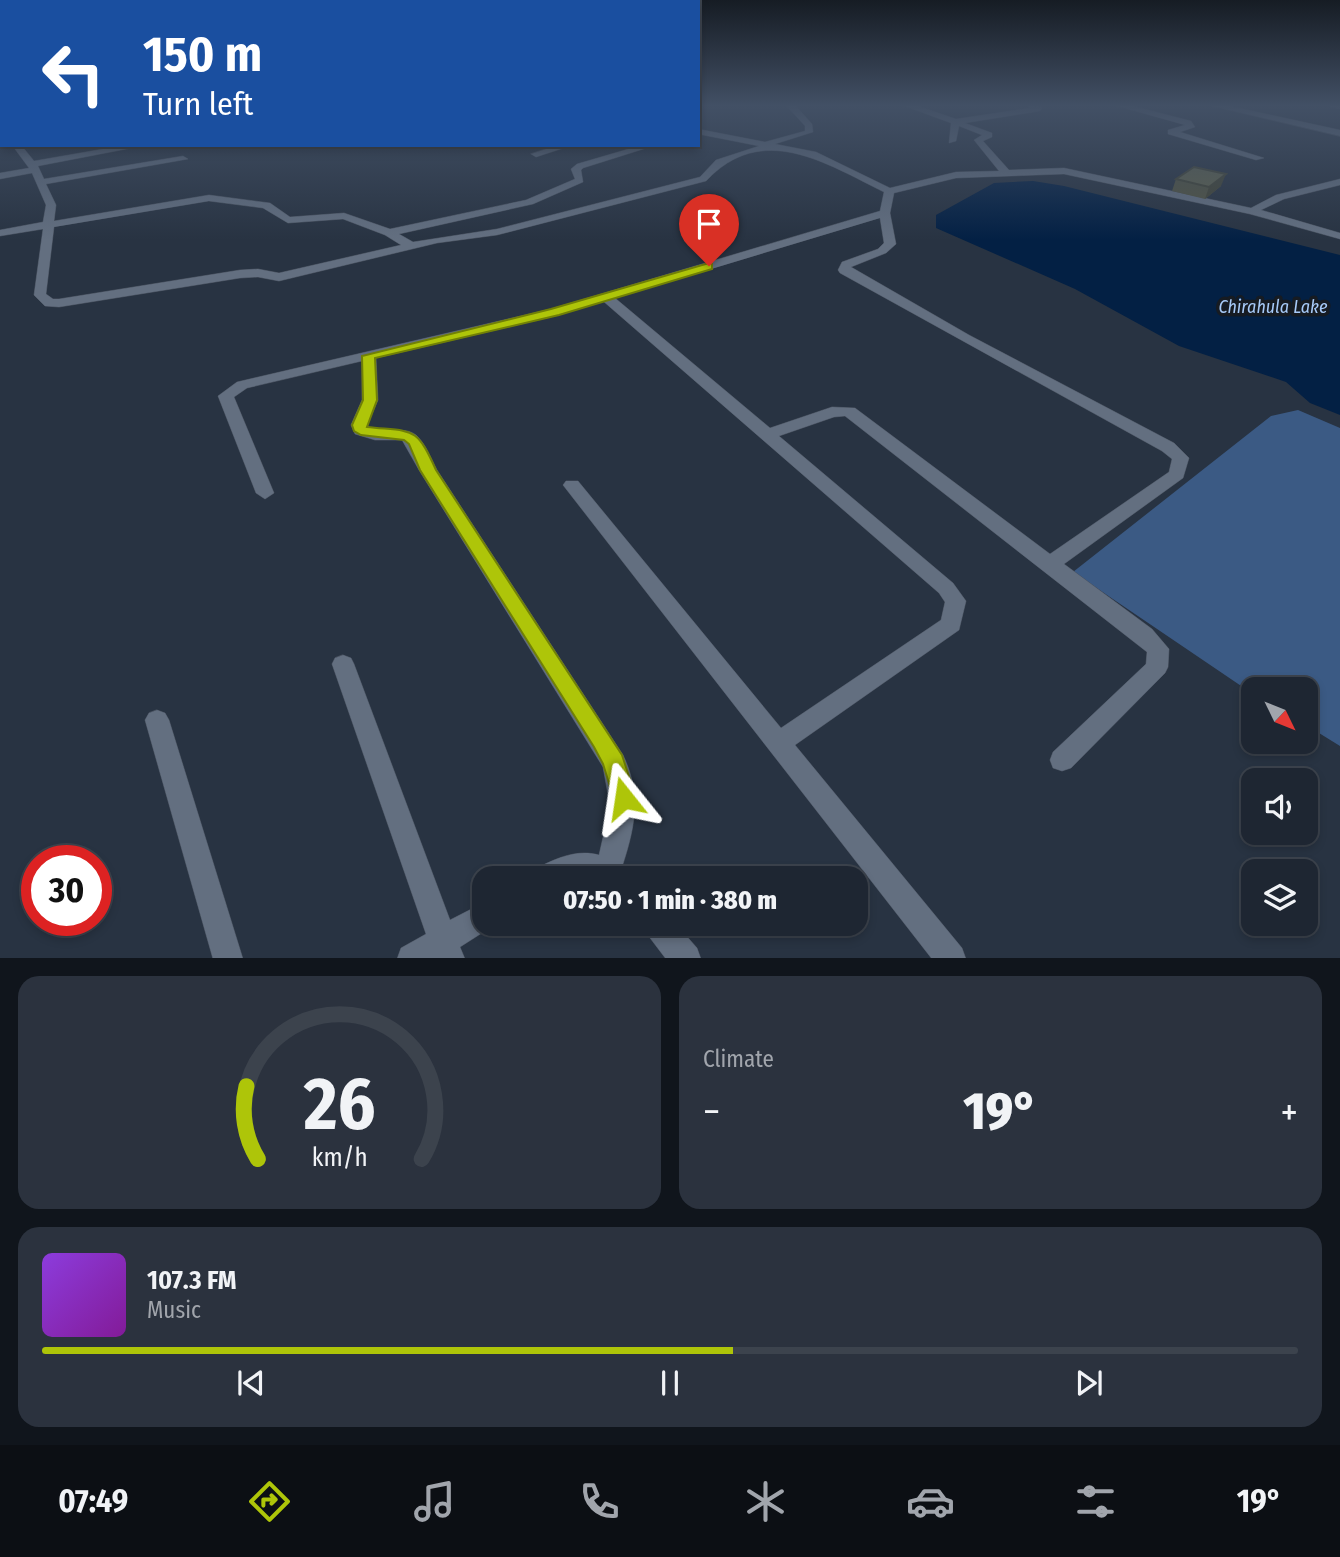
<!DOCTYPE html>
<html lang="en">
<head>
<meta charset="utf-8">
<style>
	body { margin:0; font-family:"Fira Sans Condensed",sans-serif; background:#2b323e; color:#f1f3f6; height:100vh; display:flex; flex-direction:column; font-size:26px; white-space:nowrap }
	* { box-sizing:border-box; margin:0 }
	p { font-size:23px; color:#a1a5ac }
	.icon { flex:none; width:38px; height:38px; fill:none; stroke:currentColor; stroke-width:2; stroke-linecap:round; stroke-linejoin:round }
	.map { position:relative; height:958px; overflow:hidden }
	.drawer { display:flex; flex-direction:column; gap:18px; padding:18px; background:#10151c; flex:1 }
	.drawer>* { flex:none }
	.hud { position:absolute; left:0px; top:0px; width:700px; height:147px; box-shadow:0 4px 10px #0003,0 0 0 2px #3c434d; background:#1a4fa0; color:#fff; overflow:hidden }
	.needle { width:46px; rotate:133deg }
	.fabs { position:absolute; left:1241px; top:677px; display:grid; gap:14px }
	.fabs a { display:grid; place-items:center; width:77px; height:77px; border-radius:14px; background:#1e2632; box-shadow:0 4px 10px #0003,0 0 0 2px #3c434d; font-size:35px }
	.speed { position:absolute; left:21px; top:845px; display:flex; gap:14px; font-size:35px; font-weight:700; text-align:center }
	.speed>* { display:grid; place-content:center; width:91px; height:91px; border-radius:50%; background:#1e2632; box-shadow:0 4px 10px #0003,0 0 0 2px #3c434d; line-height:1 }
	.speed .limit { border:10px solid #d22; background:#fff; color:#111 }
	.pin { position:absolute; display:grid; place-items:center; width:60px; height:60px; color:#fff; margin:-72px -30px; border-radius:50% 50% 50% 0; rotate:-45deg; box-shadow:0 0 7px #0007 }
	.pin .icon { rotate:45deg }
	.me { position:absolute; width:77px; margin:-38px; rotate:345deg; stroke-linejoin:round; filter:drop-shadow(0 0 5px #0008) }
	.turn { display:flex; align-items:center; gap:24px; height:147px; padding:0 28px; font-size:32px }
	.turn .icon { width:91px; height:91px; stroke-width:2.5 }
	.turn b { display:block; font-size:49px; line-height:60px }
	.big { font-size:52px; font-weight:800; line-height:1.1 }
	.drawer .widget { flex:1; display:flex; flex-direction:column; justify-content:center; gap:10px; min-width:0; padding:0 24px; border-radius:21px; background:#2b323e }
	.drawer .dial { align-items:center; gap:0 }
	.dial svg { height:182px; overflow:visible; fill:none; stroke:#3c434d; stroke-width:7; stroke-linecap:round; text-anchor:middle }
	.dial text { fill:#f1f3f6; stroke:none }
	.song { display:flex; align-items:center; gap:21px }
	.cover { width:84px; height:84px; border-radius:10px; background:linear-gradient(135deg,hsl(270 70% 55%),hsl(290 70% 35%)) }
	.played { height:7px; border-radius:4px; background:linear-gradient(90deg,#aec509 55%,#3c434d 55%) }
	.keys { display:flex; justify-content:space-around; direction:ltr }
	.heat { display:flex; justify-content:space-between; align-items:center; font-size:38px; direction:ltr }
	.drawer .tiles { flex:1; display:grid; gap:18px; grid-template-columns:1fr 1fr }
	.widget:last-child { grid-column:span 2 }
	.trip { position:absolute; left:472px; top:866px; width:396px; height:70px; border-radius:21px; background:#1e2632; box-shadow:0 4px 10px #0003,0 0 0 2px #3c434d; font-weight:800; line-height:70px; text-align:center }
	.tabs { display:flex; height:112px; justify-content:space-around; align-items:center; background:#0c0f14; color:#a1a5ac }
	.tabs .icon { width:49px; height:49px }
	.tabs .selected { color:#aec509 }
	.tabs b { font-size:32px; color:#f1f3f6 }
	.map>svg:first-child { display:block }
	.green { fill:#3b5a84 }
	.water { fill:#032044 }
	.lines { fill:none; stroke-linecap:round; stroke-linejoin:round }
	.street-casing { stroke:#48515e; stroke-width:1 }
	.street { fill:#636f80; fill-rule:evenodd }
	.wall { fill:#505342 }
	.shaded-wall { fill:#414436 }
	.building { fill:#5d614d; stroke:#414436; stroke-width:2 }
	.route { fill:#aec509; stroke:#718006; stroke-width:2 }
	.labels { text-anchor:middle; stroke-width:7; stroke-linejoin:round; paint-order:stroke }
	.far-water-label { font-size:18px; font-style:italic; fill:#a7caf8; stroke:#161b22 }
</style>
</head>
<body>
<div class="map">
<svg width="1340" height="959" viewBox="0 0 1340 959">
	<rect width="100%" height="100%" fill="#283342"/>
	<path class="green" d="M1298,410L1340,428V746L1306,725V690H1253V694L1073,572L1271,416Z"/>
	<path class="water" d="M1033,181L1064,186L1340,255V415L1310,403L1286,382L1179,346L1075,289L936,228V215L994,183Z"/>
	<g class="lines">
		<defs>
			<path id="street" d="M786,105H795L812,124L813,132L775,144L816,152L890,188L956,172L999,171L974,140L982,135L959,126L956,141L949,143L951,123L902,105H915L956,119L1030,108L1025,105L1043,107L1040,111L965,123L992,133V137L983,141L1009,170L1064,168L1251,208L1276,195L1340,179V185L1284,199L1261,210L1340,233V239L1250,214L1064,174L956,178L894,193L890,213L896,244L886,253L851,267L969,335L1174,443L1189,458L1183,478L1064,564L1152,629L1169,649L1168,667L1165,673L1071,768L1062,771L1053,768L1050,760L1053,752L1146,664L1147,652L845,416L834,417L779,436L953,583L966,601L959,630L795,745L962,948L966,959H932L563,485L566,481H578L781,728L941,620L945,602L939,593L603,301L559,315L376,358L378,400L367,425C379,437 402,424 416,435C426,444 431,459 437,470L623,755C642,795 635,827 622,867L628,878H533L537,868C557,858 577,849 599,855L610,806L603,767L419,470L402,440H375L355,434L351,425L362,400V361L247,388L234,397L274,493L265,499L256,493L218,396L237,382L551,309L880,211L884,192C825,163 762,121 706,181L497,235L437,243L279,281L258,277L240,278L59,307L45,306L34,295L43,229L0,236V230L43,222L46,205L32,173L0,179V173L29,168L12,145H21L34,161L126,145H147L38,166L44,179L183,156L188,159L46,184L56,205L54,221L209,195L270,203L290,217L344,213L390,229L526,200L575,179L571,169L577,164L642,145H656L583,168L581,170L583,182L533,204L399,234L413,242L497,229L700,177L716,160L759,146L698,134V129L765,142L805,131V126ZM209,201L263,208L288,223L343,219L385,235L401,245L279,273L258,269L240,270L59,299H53L46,294L54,227ZM880,218L884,243L878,249L842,262L838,270L840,273L1162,451L1172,459L1169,472L1050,554L855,408L832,407L770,428L615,298Z
				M1114,105H1129L1191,121L1195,127L1180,132L1264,158L1256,160L1168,134V130L1185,125Z
				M1208,105H1225L1340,130V136Z
				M1330,105H1340V109L1331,107Z
				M2,134V140L0,141V135Z
				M558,145H573L536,157L531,154Z
				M343,655L351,658L354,664L450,920L485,902V924H496L460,947L465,959H397L401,948L426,934L332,664L335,658Z
				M157,710L165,713L169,720L243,959H213L145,720L149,713Z
				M642,924H676L697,948L701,959H666L647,934Z"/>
		</defs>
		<use href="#street" class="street-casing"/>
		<use href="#street" class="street"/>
	</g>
	<path class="wall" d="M1176,179L1221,186L1205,199L1172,191Z"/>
	<path class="shaded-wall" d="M1226,174L1221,186L1205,199L1209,187Z"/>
	<path class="building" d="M1194,167L1226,174L1209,187L1176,179Z"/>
	<linearGradient id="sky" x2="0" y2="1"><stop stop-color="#161c24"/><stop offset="0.44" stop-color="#425065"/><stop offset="1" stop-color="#425065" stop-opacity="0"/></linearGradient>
	<rect width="1340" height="240" fill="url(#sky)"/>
	<path class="route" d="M709,263L712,264V269L559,315L375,358L377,400L367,427C413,432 416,425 436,470L622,755L636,798L632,806L624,809L616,806L603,764L594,747L420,470L409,444L404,440L361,435L354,431L352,425L363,400L362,356L551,309Z"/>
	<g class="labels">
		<g class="far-water-label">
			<text x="1273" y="313">Chirahula Lake</text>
		</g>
	</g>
</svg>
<div class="fabs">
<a><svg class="needle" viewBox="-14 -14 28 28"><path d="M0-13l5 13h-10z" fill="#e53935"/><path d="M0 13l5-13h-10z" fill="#a1a5ac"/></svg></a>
<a><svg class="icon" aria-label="sound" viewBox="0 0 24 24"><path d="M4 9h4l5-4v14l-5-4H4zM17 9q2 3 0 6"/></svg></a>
<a><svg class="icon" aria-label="layers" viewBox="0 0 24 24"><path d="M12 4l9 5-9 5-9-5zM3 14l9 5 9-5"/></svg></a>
</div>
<div class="speed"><div class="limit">30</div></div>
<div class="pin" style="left:709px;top:266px;background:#d93025"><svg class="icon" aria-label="arrive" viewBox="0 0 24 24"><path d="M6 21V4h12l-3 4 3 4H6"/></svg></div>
<svg class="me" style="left:624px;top:798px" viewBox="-20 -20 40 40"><path d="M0-17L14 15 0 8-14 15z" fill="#aec509" stroke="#fff" stroke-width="4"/></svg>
<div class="trip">07:50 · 1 min · 380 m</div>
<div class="hud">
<div class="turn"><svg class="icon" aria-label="left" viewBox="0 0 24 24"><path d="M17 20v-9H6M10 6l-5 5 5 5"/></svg><div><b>150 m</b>Turn left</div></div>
</div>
</div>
<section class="drawer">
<div class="tiles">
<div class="widget dial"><svg viewBox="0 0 100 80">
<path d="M14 69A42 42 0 1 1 86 69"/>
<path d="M14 69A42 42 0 0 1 9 37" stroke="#aec509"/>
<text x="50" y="56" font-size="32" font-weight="700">26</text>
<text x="50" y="72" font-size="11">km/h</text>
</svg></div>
<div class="widget"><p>Climate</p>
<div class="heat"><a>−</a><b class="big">19°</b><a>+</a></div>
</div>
<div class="widget">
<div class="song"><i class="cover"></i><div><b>107.3 FM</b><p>Music</p></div></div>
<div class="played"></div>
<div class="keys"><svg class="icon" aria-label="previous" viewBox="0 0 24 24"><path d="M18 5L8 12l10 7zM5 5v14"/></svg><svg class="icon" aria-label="pause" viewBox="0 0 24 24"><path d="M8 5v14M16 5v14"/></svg><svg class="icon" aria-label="next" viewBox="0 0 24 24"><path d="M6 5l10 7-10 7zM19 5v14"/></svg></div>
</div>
</div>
</section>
<nav class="tabs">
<b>07:49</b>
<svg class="icon selected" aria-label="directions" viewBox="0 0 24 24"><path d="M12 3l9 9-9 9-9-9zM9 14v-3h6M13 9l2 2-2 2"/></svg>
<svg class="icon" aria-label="music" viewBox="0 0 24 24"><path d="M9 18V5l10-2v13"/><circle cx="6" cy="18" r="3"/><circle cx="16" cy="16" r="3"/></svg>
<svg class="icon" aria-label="phone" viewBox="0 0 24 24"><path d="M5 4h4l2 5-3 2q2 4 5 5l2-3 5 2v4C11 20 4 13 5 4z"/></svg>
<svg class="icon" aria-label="climate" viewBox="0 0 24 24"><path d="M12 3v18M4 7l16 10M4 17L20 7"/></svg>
<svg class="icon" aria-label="car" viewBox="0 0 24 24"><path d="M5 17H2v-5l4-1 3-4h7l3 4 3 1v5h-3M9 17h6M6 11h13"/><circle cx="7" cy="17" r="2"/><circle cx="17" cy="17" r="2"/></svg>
<svg class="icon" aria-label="filters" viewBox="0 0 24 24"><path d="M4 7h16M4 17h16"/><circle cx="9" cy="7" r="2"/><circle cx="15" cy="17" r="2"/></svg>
<b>19°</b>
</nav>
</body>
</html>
